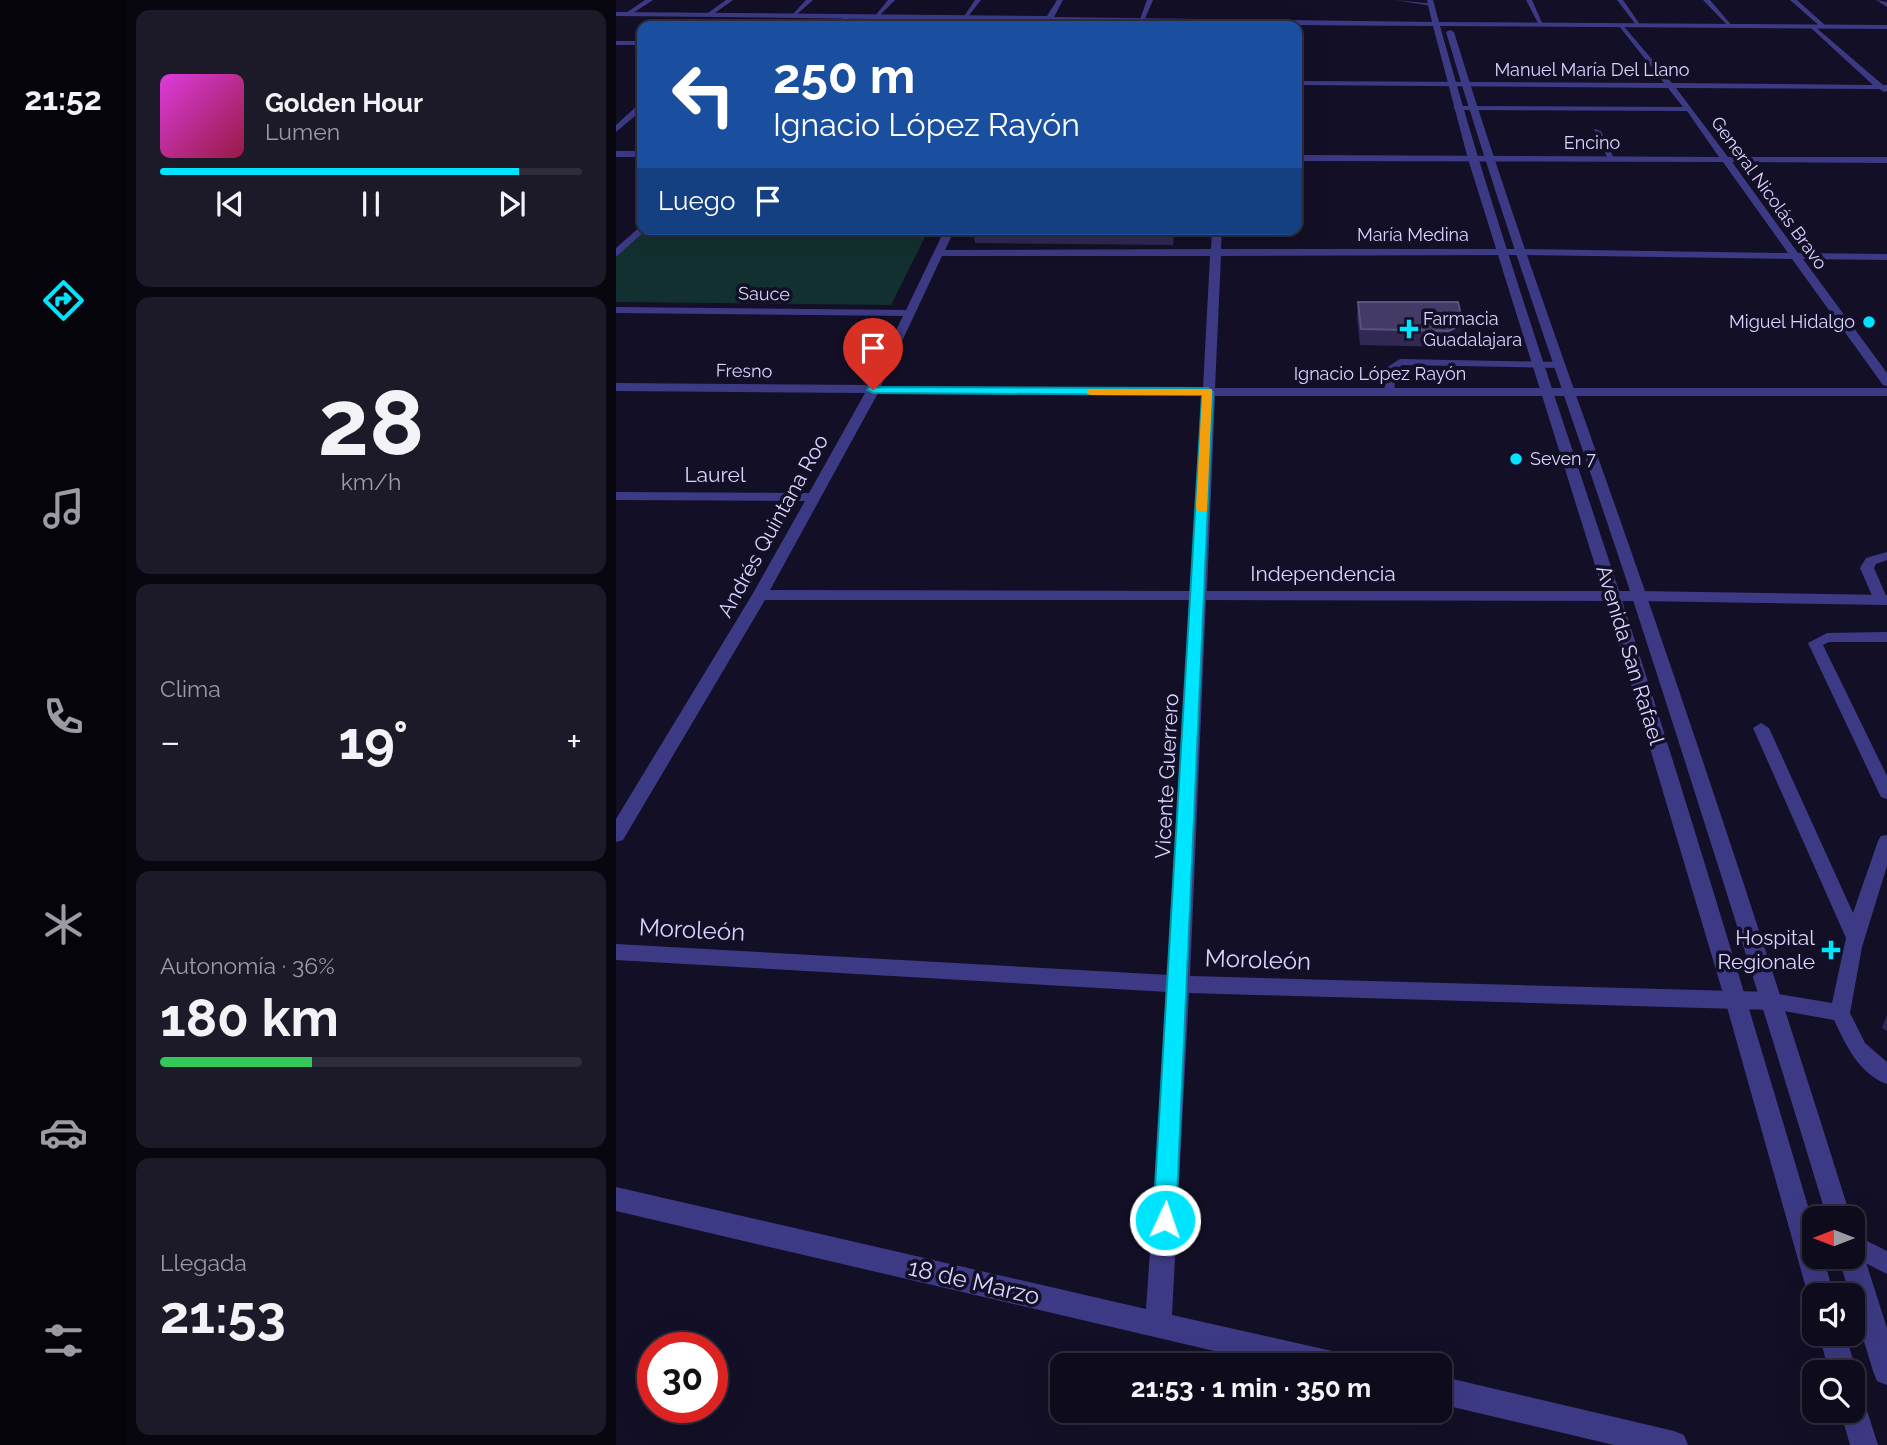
<!DOCTYPE html>
<html lang="es">
<head>
<meta charset="utf-8">
<style>
	body { margin:0; font-family:Raleway,sans-serif; background:#1c1929; color:#f1f3f6; height:100vh; display:flex; flex-direction:column; font-size:26px; white-space:nowrap }
	* { box-sizing:border-box; margin:0 }
	p { font-size:23px; color:#9b9ba3 }
	.icon { flex:none; width:38px; height:38px; fill:none; stroke:currentColor; stroke-width:2; stroke-linecap:round; stroke-linejoin:round }
	.map { position:relative; flex:1; overflow:hidden }
	.panel { display:flex; flex-direction:column; gap:10px; padding:10px; background:#08060f; width:490px }
	.panel>* { flex:none }
	.top-card { position:absolute; left:21px; top:21px; width:665px; height:214px; border-radius:14px; box-shadow:0 7px 28px #0002,0 0 0 2px #2e2b3b; background:#1a4fa0; color:#fff; overflow:hidden }
	.needle { width:46px; rotate:270deg }
	.controls { position:absolute; left:1186px; top:1206px; display:grid; gap:14px }
	.controls a { display:grid; place-items:center; width:63px; height:63px; border-radius:14px; background:#0e0b1c; box-shadow:0 7px 28px #0002,0 0 0 2px #2e2b3b; font-size:35px }
	.speed { position:absolute; left:21px; top:1332px; display:flex; gap:14px; font-size:35px; font-weight:700; text-align:center }
	.speed>* { display:grid; place-content:center; width:91px; height:91px; border-radius:50%; background:#0e0b1c; box-shadow:0 7px 28px #0002,0 0 0 2px #2e2b3b; line-height:1 }
	.speed .limit { border:10px solid #d22; background:#fff; color:#111 }
	.pin { position:absolute; display:grid; place-items:center; width:60px; height:60px; color:#fff; margin:-72px -30px; border-radius:50% 50% 50% 0; rotate:-45deg; box-shadow:0 0 7px #0007 }
	.pin .icon { rotate:45deg }
	.me { position:absolute; width:77px; margin:-38px; rotate:3deg; stroke-linejoin:round; filter:drop-shadow(0 0 5px #0008) }
	.turn { display:flex; align-items:center; gap:24px; height:147px; padding:0 21px; font-size:32px }
	.turn .icon { width:91px; height:91px; stroke-width:2.5 }
	.turn b { display:block; font-size:49px; line-height:60px }
	.then { display:flex; align-items:center; height:66px; padding:0 21px; background:#0003; gap:14px; font-size:26px }
	.big { font-size:52px; font-weight:700; line-height:1.1 }
	.panel .widget { flex:1; display:flex; flex-direction:column; justify-content:center; gap:10px; min-width:0; padding:0 24px; border-radius:14px; background:#1c1929 }
	.panel .dial { align-items:center; gap:0 }
	.dial b { font-size:91px; line-height:1 }
	.song { display:flex; align-items:center; gap:21px }
	.cover { width:84px; height:84px; border-radius:10px; background:linear-gradient(135deg,hsl(300 70% 55%),hsl(340 70% 35%)) }
	.played { height:7px; border-radius:4px; background:linear-gradient(90deg,#00e5ff 85%,#2e2b3b 85%) }
	.keys { display:flex; justify-content:space-around; direction:ltr }
	.heat { display:flex; justify-content:space-between; align-items:center; font-size:38px; direction:ltr }
	.charge { height:10px; border-radius:5px; background:linear-gradient(90deg,#34c759 36%,#2e2b3b 0) }
	.trip { position:absolute; left:434px; top:1353px; width:402px; height:70px; border-radius:14px; background:#0e0b1c; box-shadow:0 7px 28px #0002,0 0 0 2px #2e2b3b; font-weight:700; line-height:70px; text-align:center }
	main { display:flex; flex:1; min-height:0 }
	.menu { display:flex; flex-direction:column; width:126px; justify-content:space-around; align-items:center; background:#06040b; color:#9b9ba3 }
	.menu .icon { width:49px; height:49px }
	.menu .selected { color:#00e5ff }
	.menu b { font-size:32px; color:#f1f3f6 }
	.map>svg:first-child { display:block }
	.green { fill:#12302f }
	.lines { fill:none; stroke-linecap:round; stroke-linejoin:round }
	.service { fill:#3d3a85; fill-rule:evenodd }
	.minor { fill:#3d3a85; fill-rule:evenodd }
	.tertiary { fill:#3d3a85; fill-rule:evenodd }
	.wall { fill:#312854 }
	.shaded-wall { fill:#1d163a }
	.building { fill:#433a66; stroke:#5a527e; stroke-width:2 }
	.route { fill:#00e5ff; stroke:#0095a6; stroke-width:2 }
	.slow { fill:#f59e0b }
	.poi-dot { fill:#00e5ff; stroke:#130f26; stroke-width:2.5 }
	.labels { text-anchor:middle; stroke-width:7; stroke-linejoin:round; paint-order:stroke }
	.far-street-label { font-size:18px; fill:#d9d4ff; stroke:#130f26 }
	.far-poi-label { font-size:18px; fill:#d9d4ff; stroke:#130f26; text-anchor:start }
	.street-label { font-size:21px; fill:#d9d4ff; stroke:#130f26 }
	.poi-label { font-size:21px; fill:#d9d4ff; stroke:#130f26; text-anchor:end }
	.near-street-label { font-size:24px; fill:#d9d4ff; stroke:#130f26 }
</style>
</head>
<body>
<main>
<nav class="menu">
<b>21:52</b>
<svg class="icon selected" aria-label="directions" viewBox="0 0 24 24"><path d="M12 3l9 9-9 9-9-9zM9 14v-3h6M13 9l2 2-2 2"/></svg>
<svg class="icon" aria-label="music" viewBox="0 0 24 24"><path d="M9 18V5l10-2v13"/><circle cx="6" cy="18" r="3"/><circle cx="16" cy="16" r="3"/></svg>
<svg class="icon" aria-label="phone" viewBox="0 0 24 24"><path d="M5 4h4l2 5-3 2q2 4 5 5l2-3 5 2v4C11 20 4 13 5 4z"/></svg>
<svg class="icon" aria-label="climate" viewBox="0 0 24 24"><path d="M12 3v18M4 7l16 10M4 17L20 7"/></svg>
<svg class="icon" aria-label="car" viewBox="0 0 24 24"><path d="M5 17H2v-5l4-1 3-4h7l3 4 3 1v5h-3M9 17h6M6 11h13"/><circle cx="7" cy="17" r="2"/><circle cx="17" cy="17" r="2"/></svg>
<svg class="icon" aria-label="filters" viewBox="0 0 24 24"><path d="M4 7h16M4 17h16"/><circle cx="9" cy="7" r="2"/><circle cx="15" cy="17" r="2"/></svg>
</nav>
<section class="panel">
<div class="widget">
<div class="song"><i class="cover"></i><div><b>Golden Hour</b><p>Lumen</p></div></div>
<div class="played"></div>
<div class="keys"><svg class="icon" aria-label="previous" viewBox="0 0 24 24"><path d="M18 5L8 12l10 7zM5 5v14"/></svg><svg class="icon" aria-label="pause" viewBox="0 0 24 24"><path d="M8 5v14M16 5v14"/></svg><svg class="icon" aria-label="next" viewBox="0 0 24 24"><path d="M6 5l10 7-10 7zM19 5v14"/></svg></div>
</div>
<div class="widget dial"><b>28</b><p>km/h</p></div>
<div class="widget"><p>Clima</p>
<div class="heat"><a>−</a><b class="big">19°</b><a>+</a></div>
</div>
<div class="widget"><p>Autonomía · 36%</p><b class="big">180 km</b><div class="charge"></div></div>
<div class="widget"><p>Llegada</p><b class="big">21:53</b></div>
</section>
<div class="map">
<svg width="1271" height="1445" viewBox="0 0 1271 1445">
	<rect width="100%" height="100%" fill="#130f26"/>
	<path class="green" d="M27,229H313L275,305L0,302V257Z"/>
	<g class="lines">
		<path class="service" d="M779,0L819,4L816,6Z
			M978,129L985,131L999,161L992,159Z
			M784,359L943,362L948,365L943,368L786,365L780,369L778,392L768,394L770,368Z
			M1271,552V560L1260,564L1258,568L1271,598L1270,603L1265,604L1258,600L1244,568L1250,558Z
			M1271,632V642H1213L1207,645L1271,776V799L1265,797L1263,793L1192,643L1211,633Z
			M1145,723L1153,728L1237,913L1262,841L1265,836L1271,835V866L1246,947L1234,1013L1249,1043L1271,1062V1084C1243,1074 1230,1045 1218,1020L1156,1009L1149,1007L1146,1001L1149,995L1156,993L1216,1003L1230,938L1137,728Z
			M1237,1234L1271,1251V1274L1236,1256Z"/>
		<path class="minor" d="M29,0H37L14,15H10V13Z
			M110,0H117L96,15H92V13Z
			M190,0H197L179,16H175Z
			M272,0H279L263,16H259Z
			M359,0H365L351,18H347Z
			M531,0H537L528,21L523,22Z
			M910,0H916L927,25H923Z
			M1001,0H1007L1025,26H1021Z
			M1087,0H1094L1117,27H1113Z
			M1174,0H1181L1210,26V28H1206Z
			M1260,0L1271,2V7Z
			M231,14L236,15L226,26H219Z
			M329,15L334,16L327,26H321Z
			M433,17L436,19L432,26H426Z
			M1005,23L1056,83L1257,85L1195,28L1197,25L1267,85H1271V91L1268,92L1263,89L1060,88L1112,157H1271V163L1116,162L1182,253L1271,254V260L1187,259L1271,373V386L1267,385L1176,259L904,255L605,256L599,388H1271V396H599L591,591H1023L1271,595V605L1023,601L590,600L574,976L1156,992L1164,995L1167,1001L1164,1007L1156,1010L573,993L556,1315L716,1351L726,1355L730,1365H658L0,1211V1187L530,1309L552,992L0,960V944L553,975L574,600H149L7,840L0,842V819L136,595L189,501L0,500V492L193,493L249,393L0,391V383L253,385L287,316L0,313V307L290,310L329,229H339L329,250L595,249L596,229H606L605,249H904L1172,253L1107,162L681,161V155L1103,157L1071,111L841,110L837,108L841,106L1067,107L1052,88L681,85V81L1048,83L1003,26ZM326,256H594L587,388L265,386ZM262,393L586,396L575,591L154,590Z
			M0,41H26V45H0Z
			M23,104H26V110L0,132V125Z
			M0,151H26V157H0Z
			M26,225V229L30,230L0,257V248Z
			M824,1376L1058,1431L1068,1435L1072,1445H998L824,1404Z"/>
		<path class="tertiary" d="M441,0H447L438,17L816,22L811,0H817L823,22L1271,25V29L824,26C877,218 942,405 1004,594C1072,805 1136,1017 1199,1230V1256H1207L1218,1295H1199V1305L1192,1295L1109,1000L989,597L852,159L817,26C545,25 273,18 0,16V12L431,16Z
			M834,30L838,32C896,222 966,409 1031,597C1102,803 1170,1010 1235,1218H1211C1148,1010 1083,803 1016,597C954,409 886,222 830,32Z
			M1237,1244L1244,1247L1248,1256L1271,1328V1385L1261,1381L1257,1371L1237,1305V1295H1234L1222,1256H1237Z
			M1203,1334H1229L1241,1372L1237,1380V1372H1213Z
			M1237,1394L1247,1398L1262,1445H1234L1224,1410H1237Z"/>
	</g>
	<path class="wall" d="M357,229H560L557,245L359,243Z
		M742,302H842L846,339L831,347L744,345L741,317Z
		M1271,1015V1031L1266,1028Z"/>
	<path class="shaded-wall" d="M557,229H560L557,245Z
		M847,324L846,339L831,347L833,331Z"/>
	<path class="building" d="M742,302H842L847,324L833,331L745,329Z"/>
	<path class="route" d="M253,387L592,388L597,392L560,1220L557,1227L549,1231L541,1227L537,1220L586,395L257,393L251,390Z"/>
	<path class="slow" d="M471,389H596L591,511H582L580,508L586,395H475L471,394Z"/>
	<g class="poi-dot">
		<circle cx="1253" cy="322" r="7"/>
		<path d="M789.5 318.5h7v7h7v7h-7v7h-7v-7h-7v-7h7z"/>
		<circle cx="900" cy="459" r="7"/>
		<path d="M1211.5 939.5h7v7h7v7h-7v7h-7v-7h-7v-7h7z"/>
	</g>
	<g class="labels">
		<g class="far-street-label">
			<text x="976" y="76">Manuel María Del Llano</text>
			<text x="976" y="149">Encino</text>
			<text transform="translate(1153 193) rotate(54)" y="6">General Nicolás Bravo</text>
			<text x="797" y="241">María Medina</text>
			<text transform="translate(148 294) rotate(1)" y="6">Sauce</text>
			<text transform="translate(128 371) rotate(1)" y="6">Fresno</text>
			<text x="764" y="380">Ignacio López Rayón</text>
		</g>
		<g class="far-poi-label">
			<text x="807" y="325">Farmacia<tspan x="807" dy="21">Guadalajara</tspan></text>
			<text x="1239" y="328" text-anchor="end">Miguel Hidalgo</text>
			<text x="914" y="465">Seven 7</text>
		</g>
		<g class="street-label">
			<text x="99" y="482">Laurel</text>
			<text transform="translate(157 526) rotate(-61)" y="7">Andrés Quintana Roo</text>
			<text x="707" y="581">Independencia</text>
			<text transform="translate(1014 655) rotate(73)" y="7">Avenida San Rafael</text>
			<text transform="translate(551 776) rotate(-87)" y="7">Vicente Guerrero</text>
		</g>
		<g class="poi-label">
			<text x="1199" y="945">Hospital<tspan x="1199" dy="24">Regionale</tspan></text>
		</g>
		<g class="near-street-label">
			<text transform="translate(76 930) rotate(3)" y="8">Moroleón</text>
			<text transform="translate(642 960) rotate(2)" y="8">Moroleón</text>
			<text transform="translate(358 1282) rotate(13)" y="8">18 de Marzo</text>
		</g>
	</g>
</svg>
<div class="controls">
<a><svg class="needle" viewBox="-14 -14 28 28"><path d="M0-13l5 13h-10z" fill="#e53935"/><path d="M0 13l5-13h-10z" fill="#9b9ba3"/></svg></a>
<a><svg class="icon" aria-label="sound" viewBox="0 0 24 24"><path d="M4 9h4l5-4v14l-5-4H4zM17 9q2 3 0 6"/></svg></a>
<a><svg class="icon" aria-label="search" viewBox="0 0 24 24"><circle cx="10" cy="10" r="6"/><path d="M15 15l6 6"/></svg></a>
</div>
<div class="speed"><div class="limit">30</div></div>
<div class="pin" style="left:257px;top:390px;background:#d93025"><svg class="icon" aria-label="arrive" viewBox="0 0 24 24"><path d="M6 21V4h12l-3 4 3 4H6"/></svg></div>
<svg class="me" style="left:549px;top:1220px" viewBox="-20 -20 40 40"><circle r="17" fill="#00e5ff" stroke="#fff" stroke-width="3"/><path d="M0-11L8 9 0 5-8 9z" fill="#fff"/></svg>
<div class="trip">21:53 · 1 min · 350 m</div>
<div class="top-card">
<div class="turn"><svg class="icon" aria-label="left" viewBox="0 0 24 24"><path d="M17 20v-9H6M10 6l-5 5 5 5"/></svg><div><b>250 m</b>Ignacio López Rayón</div></div>
<div class="then">Luego<svg class="icon" aria-label="arrive" viewBox="0 0 24 24"><path d="M6 21V4h12l-3 4 3 4H6"/></svg></div>
</div>
</div>
</main>
</body>
</html>
